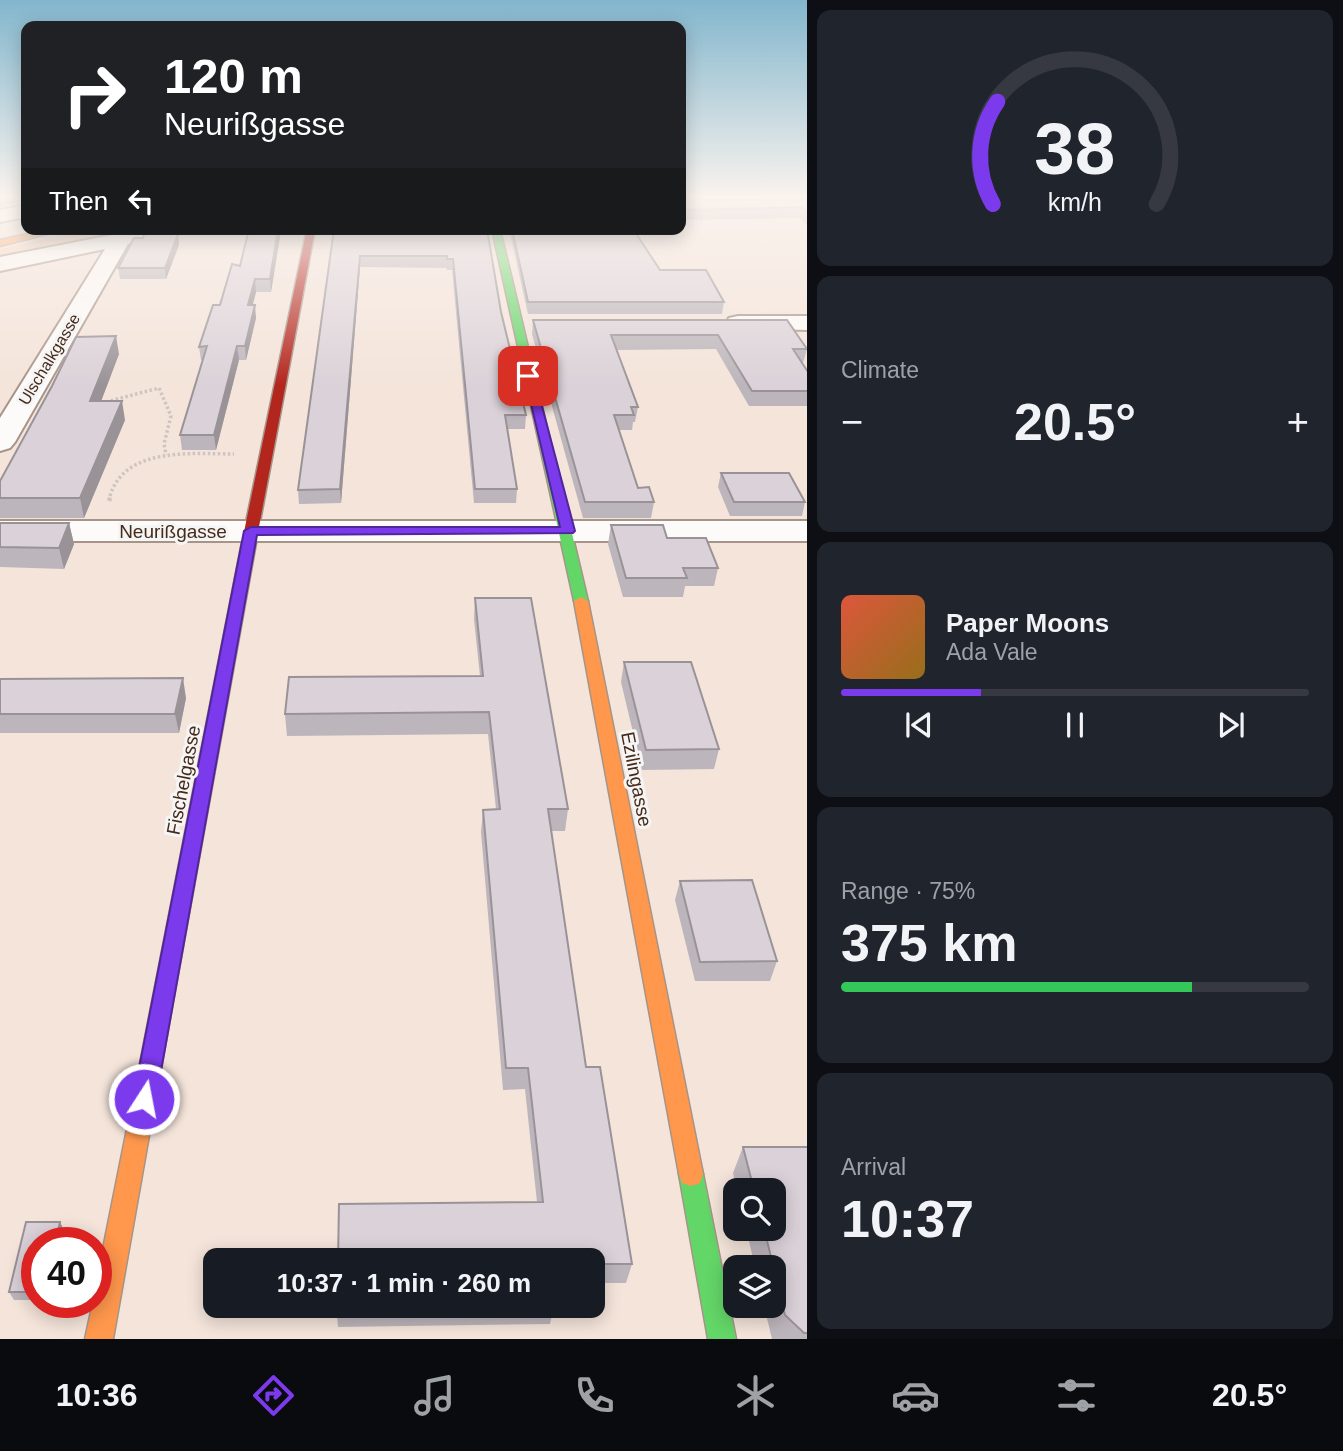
<!DOCTYPE html>
<html lang="en">
<head>
<meta charset="utf-8">
<style>
	body { margin:0; font-family:Arial,sans-serif; background:#20242c; color:#f1f3f6; height:100vh; display:flex; flex-direction:column; font-size:26px; white-space:nowrap }
	* { box-sizing:border-box; margin:0 }
	p { font-size:23px; color:#9ea1a6 }
	.icon { flex:none; width:38px; height:38px; fill:none; stroke:currentColor; stroke-width:2; stroke-linecap:round; stroke-linejoin:round }
	.map { position:relative; flex:1; overflow:hidden }
	.details { display:flex; flex-direction:column; gap:10px; padding:10px; background:#0d0f14; width:536px }
	.details>* { flex:none }
	.hud { position:absolute; left:21px; top:21px; width:665px; height:214px; border-radius:14px; box-shadow:0 4px 18px #0003; background:#202124; color:#fff; overflow:hidden }
	.tools { position:absolute; left:723px; top:1178px; display:grid; gap:14px }
	.tools a { display:grid; place-items:center; width:63px; height:63px; border-radius:14px; background:#171b24; box-shadow:0 4px 18px #0003; font-size:35px }
	.speed { position:absolute; left:21px; top:1227px; display:flex; gap:14px; font-size:35px; font-weight:700; text-align:center }
	.speed>* { display:grid; place-content:center; width:91px; height:91px; border-radius:50%; background:#171b24; box-shadow:0 4px 18px #0003; line-height:1 }
	.speed .limit { border:10px solid #d22; background:#fff; color:#111 }
	.pin { position:absolute; display:grid; place-items:center; width:60px; height:60px; color:#fff; margin:-30px; border-radius:14px; box-shadow:0 4px 10px #0006 }
	.me { position:absolute; width:77px; margin:-38px; rotate:11deg; stroke-linejoin:round; filter:drop-shadow(0 0 5px #0008) }
	.turn { display:flex; align-items:center; gap:24px; height:147px; padding:0 28px; font-size:32px }
	.turn .icon { width:91px; height:91px; stroke-width:2.5 }
	.turn b { display:block; font-size:49px; line-height:60px }
	.then { display:flex; align-items:center; height:66px; padding:0 28px; background:#0003; gap:14px; font-size:26px }
	.big { font-size:52px; font-weight:700; line-height:1.1 }
	.details .tile { flex:1; display:flex; flex-direction:column; justify-content:center; gap:10px; min-width:0; padding:0 24px; border-radius:14px; background:#20242c }
	.details .dial { align-items:center; gap:0 }
	.dial svg { height:182px; overflow:visible; fill:none; stroke:#363941; stroke-width:7; stroke-linecap:round; text-anchor:middle }
	.dial text { fill:#f1f3f6; stroke:none }
	.song { display:flex; align-items:center; gap:21px }
	.cover { width:84px; height:84px; border-radius:10px; background:linear-gradient(135deg,hsl(10 70% 55%),hsl(40 70% 35%)) }
	.played { height:7px; border-radius:4px; background:linear-gradient(90deg,#7c3aed 30%,#363941 30%) }
	.keys { display:flex; justify-content:space-around; direction:ltr }
	.heat { display:flex; justify-content:space-between; align-items:center; font-size:38px; direction:ltr }
	.charge { height:10px; border-radius:5px; background:linear-gradient(90deg,#34c759 75%,#363941 0) }
	.trip { position:absolute; left:203px; top:1248px; width:402px; height:70px; border-radius:14px; background:#171b24; box-shadow:0 4px 18px #0003; font-weight:700; line-height:70px; text-align:center }
	.menu { display:flex; height:112px; justify-content:space-around; align-items:center; background:#090b0e; color:#9ea1a6 }
	.menu .icon { width:49px; height:49px }
	.menu .on { color:#7c3aed }
	.menu b { font-size:32px; color:#f1f3f6 }
	main { display:flex; flex:1; min-height:0 }
	.map>svg:first-child { display:block }
	.green { fill:#f5cfb9 }
	.lines { fill:none; stroke-linecap:round; stroke-linejoin:round }
	.street-casing { stroke:#a79488; stroke-width:4 }
	.fast-casing { stroke:#a79488; stroke-width:3 }
	.slow-casing { stroke:#a79488; stroke-width:3 }
	.jam-casing { stroke:#a79488; stroke-width:3 }
	.path-far1 { stroke:#cec5c0; stroke-width:3.5; stroke-dasharray:2.5 2.5; stroke-linecap:butt }
	.path { stroke:#cec5c0; stroke-width:4.5; stroke-dasharray:3.5 3.5; stroke-linecap:butt }
	.street { fill:#fdfbf9; fill-rule:evenodd }
	.fast { fill:#63d668; fill-rule:evenodd }
	.slow { fill:#ff974d; fill-rule:evenodd }
	.jam { fill:#b3261e; fill-rule:evenodd }
	.wall { fill:#bcb5bb }
	.shaded-wall { fill:#999398 }
	.building { fill:#dbd2d9; stroke:#999398; stroke-width:2 }
	.route { fill:#7c3aed; stroke:#51269a; stroke-width:2 }
	.labels { text-anchor:middle; stroke-width:6; stroke-linejoin:round; paint-order:stroke }
	.far-street-label { font-size:16px; fill:#472b1a; stroke:#f5f5f5 }
	.street-label { font-size:19px; fill:#472b1a; stroke:#f5f5f5 }
</style>
</head>
<body>
<main>
<div class="map">
<svg width="808" height="1339" viewBox="0 0 808 1339">
	<rect width="100%" height="100%" fill="#f4e4da"/>
	<path class="green" d="M94,229H157L0,260V249Z"/>
	<g class="lines">
		<defs>
			<path id="street" d="M26,205V217L0,222V210Z
				M142,229H184L181,233L128,244L15,442L10,448L0,451V418L105,249L0,271V257Z
				M738,316H808V330L729,328L726,323L729,318Z
				M0,521H808V541H0Z"/>
			<path id="fast" d="M492,229H500L588,601L581,605L574,601Z
				M251,528L258,532L159,1079L156,1086L148,1089L140,1086L137,1079L244,532Z
				M691,1162L700,1165L703,1174L736,1339H708L679,1174L682,1165Z"/>
			<path id="slow" d="M50,229H66L0,246V240Z
				M581,597L588,601L703,1174L700,1183L691,1186L682,1183L679,1174L574,601Z
				M148,1069L156,1072L159,1079L113,1339H85L93,1302H96V1284L137,1079L140,1072Z"/>
			<path id="jam" d="M307,229H315L258,532L251,536L244,532Z"/>
		</defs>
		<use href="#street" class="street-casing"/>
		<use href="#fast" class="fast-casing"/>
		<use href="#slow" class="slow-casing"/>
		<use href="#jam" class="jam-casing"/>
		<path class="path-far1" d="M106,402L159,388L171,416L164,444L166,455
			M110,496C125,446 193,454 234,454"/>
		<path class="path" d="M109,501L111,495"/>
		<use href="#street" class="street"/>
		<use href="#fast" class="fast"/>
		<use href="#slow" class="slow"/>
		<use href="#jam" class="jam"/>
	</g>
	<path class="wall" d="M681,198L683,200H808V226L800,218L681,220Z
		M334,229H487L501,312L526,415L525,429H507L517,489L516,503H474L452,270H447L446,268L360,267L341,503L299,504L298,490Z
		M509,229H633L660,270L724,302L722,314H528Z
		M281,231L271,292H256L253,305L256,318L246,360H239L216,450H182L180,435L203,360H201L199,347L220,305Z
		M178,234L179,245L166,279H120L118,268Z
		M533,320H787L807,349L803,363H802L808,372V406H749L716,349L617,350L638,407L635,422H633L632,430H619L638,488L654,502L651,518H583L532,334Z
		M119,354L101,401L125,420L84,518H0V481Z
		M721,473L805,502L802,516H730L718,487Z
		M0,523H69L74,544L64,569L0,567Z
		M611,525L667,538L718,568L714,586H685L683,597H623L608,544Z
		M475,598L568,809L565,831H551L586,1067L632,1264L626,1283H593V1260L537,1202L525,1089L503,1090L481,832L483,810L496,809L488,734L287,736L285,714L480,676L474,619Z
		M624,662L719,749L714,769L642,770L621,682Z
		M0,679L186,698L179,733H0Z
		M680,881L777,961L770,981H695L675,900Z
		M743,1147H808V1339H772L764,1306H774V1267H755L746,1228H774V1190H737L733,1173Z
		M26,1222H60L64,1231L62,1242H37V1300H14L9,1292Z
		M336,1306H554L550,1324L338,1327Z"/>
	<path class="shaded-wall" d="M0,198H26V201L4,205L0,208Z
		M278,229H280L281,231L271,292L270,279Z
		M178,234L179,245L166,279L165,268Z
		M360,256V267L341,503L340,489Z
		M255,279L256,292L249,318L248,305Z
		M255,305L256,318L246,360L245,346Z
		M116,336L119,354L94,420L90,401Z
		M237,346L239,360L216,450L214,435Z
		M122,401L125,420L84,518L80,498Z
		M69,523L74,544L64,569L59,548Z
		M183,678L186,698L179,733L175,714Z
		M60,1222L64,1231L62,1242H56Z"/>
	<path class="building" d="M681,198L683,200H808V213L802,207L681,210Z
		M249,229H278L270,279H255L248,305H255L245,346H237L214,435H180L207,346L199,347L213,305H220L232,264L240,266Z
		M334,229H487L501,312L526,415H505L517,489H475L453,259H447V256H360L340,489L298,490Z
		M512,229H633L660,270H706L724,302H528Z
		M144,234H178L165,268H118L134,238H143Z
		M533,320H787L807,349H793L808,372V391H752L718,335H611L638,407H631L634,415H614L638,488L649,487L654,502H585Z
		M116,336L90,401H122L80,498H0V481L52,386L76,337Z
		M721,473H789L805,502H734Z
		M0,523H69L59,548L0,547Z
		M611,525H663L667,538H706L718,568H683L687,578H626Z
		M475,598H531L568,809H548L586,1067H600L632,1264H593V1260H338L339,1204L543,1202L528,1068H506L483,810L500,809L489,712L285,714L289,677L483,676Z
		M624,662H691L719,749L646,750Z
		M183,678L175,714H0V679Z
		M752,880L777,961L700,962L680,881Z
		M743,1147H808V1333H804L785,1315L764,1228H774V1190H754Z
		M26,1222H60L56,1242H37V1292H9Z
		M336,1306H531L336,1308Z"/>
	<linearGradient id="sky" x2="0" y2="1"><stop stop-color="#82b6cd"/><stop offset="0.51" stop-color="#faf3ee"/><stop offset="1" stop-color="#faf3ee" stop-opacity="0"/></linearGradient>
	<rect width="808" height="386" fill="url(#sky)"/>
	<path class="route" d="M524,374L534,376L575,531L573,533L257,535L156,1099L152,1107L144,1110L136,1107L133,1099L244,531L251,527H560Z"/>
	<g class="labels">
		<g class="far-street-label">
			<text transform="translate(49 359) rotate(-59)" y="6">Ulschalkgasse</text>
		</g>
		<g class="street-label">
			<text x="173" y="538">Neurißgasse</text>
			<text transform="translate(637 779) rotate(79)" y="7">Ezilingasse</text>
			<text transform="translate(183 780) rotate(-79)" y="7">Fischelgasse</text>
		</g>
	</g>
</svg>
<div class="tools">
<a><svg class="icon" aria-label="search" viewBox="0 0 24 24"><circle cx="10" cy="10" r="6"/><path d="M15 15l6 6"/></svg></a>
<a><svg class="icon" aria-label="layers" viewBox="0 0 24 24"><path d="M12 4l9 5-9 5-9-5zM3 14l9 5 9-5"/></svg></a>
</div>
<div class="speed"><div class="limit">40</div></div>
<div class="pin" style="left:528px;top:376px;background:#d93025"><svg class="icon" aria-label="arrive" viewBox="0 0 24 24"><path d="M6 21V4h12l-3 4 3 4H6"/></svg></div>
<svg class="me" style="left:144px;top:1099px" viewBox="-20 -20 40 40"><circle r="17" fill="#7c3aed" stroke="#fff" stroke-width="3"/><path d="M0-11L8 9 0 5-8 9z" fill="#fff"/></svg>
<div class="trip">10:37 · 1 min · 260 m</div>
<div class="hud">
<div class="turn"><svg class="icon" aria-label="right" viewBox="0 0 24 24"><path d="M7 20v-9h11M14 6l5 5-5 5"/></svg><div><b>120 m</b>Neurißgasse</div></div>
<div class="then">Then<svg class="icon" aria-label="left" viewBox="0 0 24 24"><path d="M17 20v-9H6M10 6l-5 5 5 5"/></svg></div>
</div>
</div>
<section class="details">
<div class="tile dial"><svg viewBox="0 0 100 80">
<path d="M14 69A42 42 0 1 1 86 69"/>
<path d="M14 69A42 42 0 0 1 16 24" stroke="#7c3aed"/>
<text x="50" y="56" font-size="32" font-weight="700">38</text>
<text x="50" y="72" font-size="11">km/h</text>
</svg></div>
<div class="tile"><p>Climate</p>
<div class="heat"><a>−</a><b class="big">20.5°</b><a>+</a></div>
</div>
<div class="tile">
<div class="song"><i class="cover"></i><div><b>Paper Moons</b><p>Ada Vale</p></div></div>
<div class="played"></div>
<div class="keys"><svg class="icon" aria-label="previous" viewBox="0 0 24 24"><path d="M18 5L8 12l10 7zM5 5v14"/></svg><svg class="icon" aria-label="pause" viewBox="0 0 24 24"><path d="M8 5v14M16 5v14"/></svg><svg class="icon" aria-label="next" viewBox="0 0 24 24"><path d="M6 5l10 7-10 7zM19 5v14"/></svg></div>
</div>
<div class="tile"><p>Range · 75%</p><b class="big">375 km</b><div class="charge"></div></div>
<div class="tile"><p>Arrival</p><b class="big">10:37</b></div>
</section>
</main>
<nav class="menu">
<b>10:36</b>
<svg class="icon on" aria-label="directions" viewBox="0 0 24 24"><path d="M12 3l9 9-9 9-9-9zM9 14v-3h6M13 9l2 2-2 2"/></svg>
<svg class="icon" aria-label="music" viewBox="0 0 24 24"><path d="M9 18V5l10-2v13"/><circle cx="6" cy="18" r="3"/><circle cx="16" cy="16" r="3"/></svg>
<svg class="icon" aria-label="phone" viewBox="0 0 24 24"><path d="M5 4h4l2 5-3 2q2 4 5 5l2-3 5 2v4C11 20 4 13 5 4z"/></svg>
<svg class="icon" aria-label="climate" viewBox="0 0 24 24"><path d="M12 3v18M4 7l16 10M4 17L20 7"/></svg>
<svg class="icon" aria-label="car" viewBox="0 0 24 24"><path d="M5 17H2v-5l4-1 3-4h7l3 4 3 1v5h-3M9 17h6M6 11h13"/><circle cx="7" cy="17" r="2"/><circle cx="17" cy="17" r="2"/></svg>
<svg class="icon" aria-label="filters" viewBox="0 0 24 24"><path d="M4 7h16M4 17h16"/><circle cx="9" cy="7" r="2"/><circle cx="15" cy="17" r="2"/></svg>
<b>20.5°</b>
</nav>
</body>
</html>
